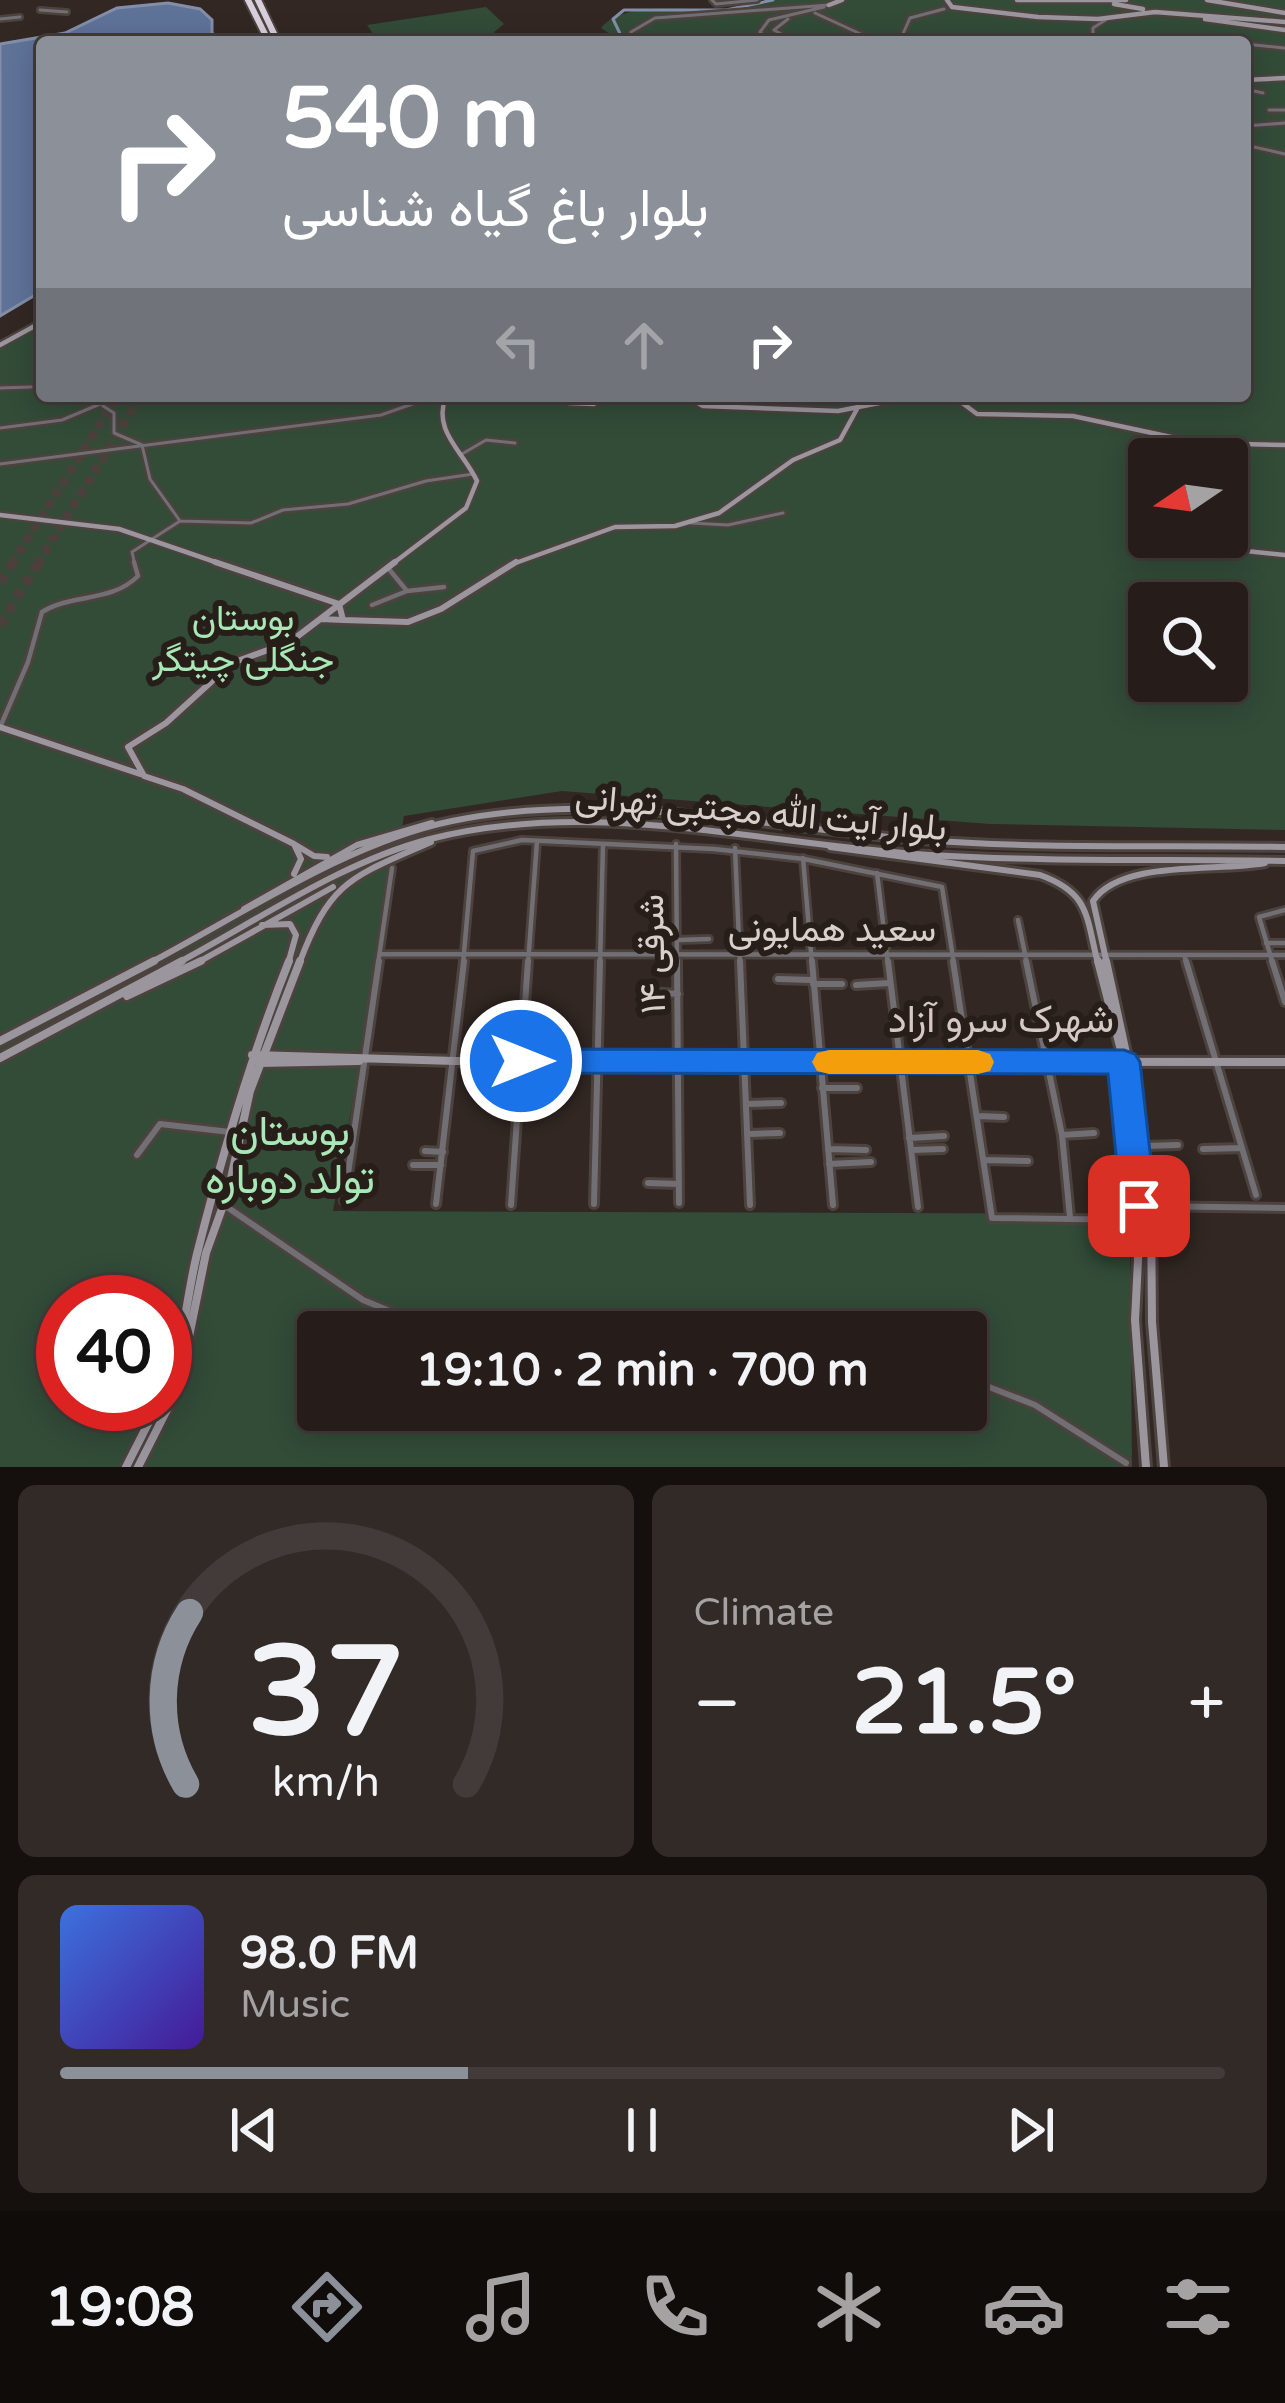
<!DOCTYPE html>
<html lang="en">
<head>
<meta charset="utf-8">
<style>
	body { margin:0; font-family:"Varela Round",Vazirmatn,sans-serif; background:#322a27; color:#f1f3f6; height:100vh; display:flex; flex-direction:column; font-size:45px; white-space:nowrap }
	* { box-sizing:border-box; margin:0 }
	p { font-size:39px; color:#a4a2a2 }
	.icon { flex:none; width:66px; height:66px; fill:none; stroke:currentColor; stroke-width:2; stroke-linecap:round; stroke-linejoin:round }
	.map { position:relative; height:1467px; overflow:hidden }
	.side { display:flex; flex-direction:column; gap:18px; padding:18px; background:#15100e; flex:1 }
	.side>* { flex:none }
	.guide { position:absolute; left:36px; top:36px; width:1215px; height:366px; border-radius:12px; box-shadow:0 6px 30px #0003,0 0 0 3px #423b39; background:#8c9099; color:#fff; overflow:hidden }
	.needle { width:78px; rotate:257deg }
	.buttons { position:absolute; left:1128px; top:438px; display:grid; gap:24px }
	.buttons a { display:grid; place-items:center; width:120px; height:120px; border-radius:12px; background:#261d1a; box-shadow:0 6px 30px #0003,0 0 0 3px #423b39; font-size:60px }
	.speed { position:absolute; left:36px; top:1275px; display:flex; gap:24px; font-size:60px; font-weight:700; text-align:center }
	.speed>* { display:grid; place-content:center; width:156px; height:156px; border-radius:50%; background:#261d1a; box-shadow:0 6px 30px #0003,0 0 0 3px #423b39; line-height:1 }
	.speed .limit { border:18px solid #d22; background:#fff; color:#111 }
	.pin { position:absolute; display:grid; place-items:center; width:102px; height:102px; color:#fff; margin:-51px; border-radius:24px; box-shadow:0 6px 18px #0006 }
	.me { position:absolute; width:132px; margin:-66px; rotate:90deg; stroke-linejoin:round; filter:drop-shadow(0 0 9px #0008) }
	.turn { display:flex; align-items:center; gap:42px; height:252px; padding:0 48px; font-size:54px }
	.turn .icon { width:156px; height:156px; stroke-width:2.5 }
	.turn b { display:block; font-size:84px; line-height:102px }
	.lanes { display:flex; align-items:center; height:114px; padding:0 48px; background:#0003; justify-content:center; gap:60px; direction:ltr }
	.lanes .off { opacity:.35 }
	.big { font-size:90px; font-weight:800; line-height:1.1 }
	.side .tile { flex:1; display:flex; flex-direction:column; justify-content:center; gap:18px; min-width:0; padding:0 42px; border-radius:18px; background:#322a27 }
	.side .dial { align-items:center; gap:0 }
	.dial svg { height:312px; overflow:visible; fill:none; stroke:#423b39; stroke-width:7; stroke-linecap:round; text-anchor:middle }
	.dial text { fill:#f1f3f6; stroke:none }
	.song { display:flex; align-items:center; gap:36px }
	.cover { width:144px; height:144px; border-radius:18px; background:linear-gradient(135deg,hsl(220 70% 55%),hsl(260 70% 35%)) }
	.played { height:12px; border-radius:6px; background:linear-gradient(90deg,#8c9099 35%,#423b39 35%) }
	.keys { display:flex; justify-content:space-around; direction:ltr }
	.heat { display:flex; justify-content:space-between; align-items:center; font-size:66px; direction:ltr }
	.side .tiles { flex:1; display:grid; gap:18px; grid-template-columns:1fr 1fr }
	.tile:last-child { grid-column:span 2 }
	.trip { position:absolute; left:297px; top:1311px; width:690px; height:120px; border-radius:12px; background:#261d1a; box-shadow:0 6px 30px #0003,0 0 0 3px #423b39; font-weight:800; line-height:120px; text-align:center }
	.menu { display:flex; height:192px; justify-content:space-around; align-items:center; background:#0f0c0a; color:#a4a2a2 }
	.menu .icon { width:84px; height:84px }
	.menu .current { color:#8c9099 }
	.menu b { font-size:54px; color:#f1f3f6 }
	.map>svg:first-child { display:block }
	.green { fill:#324c38; fill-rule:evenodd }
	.water { fill:#5f7298; stroke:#838ea8; stroke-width:3 }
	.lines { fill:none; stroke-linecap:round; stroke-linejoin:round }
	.stream { stroke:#838ea8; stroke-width:3 }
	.highway-tunnel-far1 { stroke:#4b403c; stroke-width:9; stroke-dasharray:9 4.5; stroke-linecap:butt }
	.highway-tunnel { stroke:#4b403c; stroke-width:10; stroke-dasharray:10 6; stroke-linecap:butt }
	.street-far2-casing { stroke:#4c423e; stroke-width:8 }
	.street-far1-casing { stroke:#4c423e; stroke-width:10 }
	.street-casing { stroke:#4c423e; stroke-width:12 }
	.secondary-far2-casing { stroke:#4c423e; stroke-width:9 }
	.secondary-far1-casing { stroke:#4c423e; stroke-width:12 }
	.secondary-casing { stroke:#4c423e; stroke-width:14 }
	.highway-casing { stroke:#4c423e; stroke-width:10 }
	.street-far2 { stroke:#726f74; stroke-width:3 }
	.street-far1 { stroke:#726f74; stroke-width:4.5 }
	.street { stroke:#726f74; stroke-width:6 }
	.secondary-far2 { stroke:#9b969e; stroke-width:4.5 }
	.secondary-far1 { stroke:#9b969e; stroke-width:6 }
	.secondary { stroke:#9b969e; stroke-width:8 }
	.highway { stroke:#d7d0dc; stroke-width:6 }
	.route { fill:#1a73e8; stroke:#114b97; stroke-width:3 }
	.slow { fill:#f59e0b }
	.labels { text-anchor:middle; stroke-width:12; stroke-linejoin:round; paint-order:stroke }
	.park-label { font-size:36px; fill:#a8e7b6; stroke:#281e19 }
	.street-label { font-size:36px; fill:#d7d0cd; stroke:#281e19 }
	.neighbourhood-label { font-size:39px; fill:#d6c8c2; stroke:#281e19 }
	.near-park-label { font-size:42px; fill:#a8e7b6; stroke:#281e19 }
</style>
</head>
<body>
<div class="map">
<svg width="1285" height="1467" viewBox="0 0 1285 1467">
	<rect width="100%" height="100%" fill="#322723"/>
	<path class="green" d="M772,0H1285V830L990,824L562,791L404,816L333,1211L1130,1214L1132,1467H0V343L42,320V396H1245V42H621L601,28C623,0 688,11 723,9C740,9 756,4 772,0ZM1149,459H1227V537H1149ZM1149,603H1227V681H1149ZM63,1302H165V1404H63ZM318,1332H966V1410H318Z
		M486,7L504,24L494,32L503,42H379L367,25Z"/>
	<path class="water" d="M168,3L200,9L212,20V33L223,42H42V291L0,316V44L65,33L117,8Z"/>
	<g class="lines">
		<path class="stream" d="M624,42L613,19L624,10H726L773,0"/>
		<path class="highway-tunnel-far1" d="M11,565L118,396
			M37,565L141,396"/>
		<path class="highway-tunnel" d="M0,583L13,562
			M0,626L39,562"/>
		<defs>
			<path id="street-far2" d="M712,0L716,4L757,0
				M40,10L67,12
				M815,13L878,42
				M0,19L20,17
				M788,19L774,30L795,42
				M631,42V32L655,18L829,5
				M770,42L760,32L769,20L824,7
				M909,42L902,36L910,18L944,9
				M1093,42V28L1107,19
				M1245,44L1284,48
				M1245,89L1263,93
				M1269,110H1285
				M1245,126L1285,123
				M1245,145L1285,154
				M0,388L31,387
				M103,406L114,413V433L142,445L150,479L180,521L132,552L135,565
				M0,428L62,420L119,396
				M462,454L486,440L515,443
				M0,464L381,415L435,396
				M180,521L251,523L283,510L348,504L426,481L473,474
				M691,523L728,525L783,513"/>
			<path id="street-far1" d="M388,568L407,591
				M372,605L407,591L444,587
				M1,725L28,662L42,612C73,593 111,603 138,576L134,562
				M676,844L677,964
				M735,848L740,964
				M803,858L812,964
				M877,873L888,964
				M1018,920L1027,964
				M678,940L709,939
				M1266,943H1285
				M380,954L1285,955
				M1184,955L1187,964
				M378,964L392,868
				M463,964L473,851L522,840L714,849L804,859L942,887L954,964
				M528,964L537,841
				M600,964L603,844
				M1273,964L1259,917L1285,910"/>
			<path id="street" d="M677,961L679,1203
				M740,961L750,1205
				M812,961L833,1205
				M888,961L918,1207
				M953,961L992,1218L1140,1220
				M1026,961L1062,1135L1070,1217
				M1186,961L1256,1195
				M1272,961L1285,1002
				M778,979L812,980
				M813,984H842
				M856,985L889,983
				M649,992L678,994
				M822,1088H857
				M747,1104L781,1103
				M978,1116L1004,1117
				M748,1134L780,1133
				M1062,1135L1094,1133
				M909,1138L944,1136
				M1144,1146L1178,1145
				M828,1149L866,1150
				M1203,1149L1242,1148
				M911,1150L943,1149
				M425,1151L443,1152
				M137,1155L160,1124L230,1132
				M984,1160L1028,1161
				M829,1164L871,1162
				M413,1165H441
				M648,1183L679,1184
				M344,1201L379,961
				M436,1204L464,961
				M594,1204L600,961
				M224,1205L363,1300L440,1332
				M511,1205L528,961
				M1141,1206L1285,1208
				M966,1378L1035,1405L1126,1463"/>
			<path id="secondary-far2" d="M947,0L952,7L1038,17L1098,19L1155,12L1285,22
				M1017,0H1126
				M1207,0L1285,13
				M1114,4L1143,9
				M829,5L842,0
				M1205,19L1285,30
				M1245,80L1285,78
				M0,345L42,322
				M567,396L569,403L594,404L606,396
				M687,396L703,406L838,411L915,396
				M953,396L977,414L1073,416L1199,443L1285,445
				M0,515L119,529L224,565
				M1186,557L1218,548L1285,555
				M391,565L466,508L477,481C463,451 432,431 446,396
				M510,565L615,527L675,526L719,513L793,460L840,440L857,409"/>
			<path id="secondary-far1" d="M215,562L339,604
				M321,619L343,620L339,604
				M343,620L408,622L441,609L516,562
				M0,727L140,774
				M294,844L183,789L144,776L128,747L166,723L232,663L290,642L395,562
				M830,847L1040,875C1090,893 1086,916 1098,964
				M294,874L301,859L294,844L314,856L327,857
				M244,909L357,845L432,823
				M262,925L290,924L296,935L288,964
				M148,964C241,915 349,842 452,821C608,789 765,828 922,840C1042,849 1164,845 1285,847
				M176,964C257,921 341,862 430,839C596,797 762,845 929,855C1047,862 1167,859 1285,861
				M195,964L333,887
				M299,964C331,879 352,877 431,842
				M1107,964L1093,901C1121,859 1218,872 1265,863"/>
			<path id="secondary" d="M1098,961L1124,1062L1134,1134L1140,1220L1135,1320L1146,1467
				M1106,961L1141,1122L1151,1207L1152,1322L1164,1467
				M127,996L201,961
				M0,1041L154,961
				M252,1055L455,1061L1285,1062
				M0,1058L182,961
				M259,1063L359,1061
				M165,1389C184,1345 186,1299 197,1254C222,1155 251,1056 289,961
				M126,1467L158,1404
				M138,1467L179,1386L206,1253L228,1192L250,1091L300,961"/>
			<path id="highway" d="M248,0L269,42
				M258,0L278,42"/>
		</defs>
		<use href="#street-far2" class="street-far2-casing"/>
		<use href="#street-far1" class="street-far1-casing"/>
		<use href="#street" class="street-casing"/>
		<use href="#secondary-far2" class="secondary-far2-casing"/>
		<use href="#secondary-far1" class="secondary-far1-casing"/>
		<use href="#secondary" class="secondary-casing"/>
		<use href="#highway" class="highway-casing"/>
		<use href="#street-far2" class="street-far2"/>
		<use href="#street-far1" class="street-far1"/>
		<use href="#street" class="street"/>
		<use href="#secondary-far2" class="secondary-far2"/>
		<use href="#secondary-far1" class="secondary-far1"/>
		<use href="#secondary" class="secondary"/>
		<use href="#highway" class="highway"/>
	</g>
	<path class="route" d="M521,1049L1124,1050L1135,1054L1140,1062L1156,1206L1151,1216L1139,1220L1126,1216L1121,1206L1108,1074L521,1073L510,1070L505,1061L510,1053Z"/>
	<path class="slow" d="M829,1050H978L990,1054L994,1062L990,1071L978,1074H829L817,1071L812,1062L817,1053Z"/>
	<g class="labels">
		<g class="park-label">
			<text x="243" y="630">بوستان<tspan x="243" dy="41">جنگلی چیتگر</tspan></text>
		</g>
		<g class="street-label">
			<text transform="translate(761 811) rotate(5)" y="13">بلوار آیت الله مجتبی تهرانی</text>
			<text x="832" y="941">سعید همایونی</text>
			<text transform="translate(651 954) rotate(-91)" y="13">۱۴ شرقی</text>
		</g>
		<g class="neighbourhood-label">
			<text x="1001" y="1032">شهرک سرو آزاد</text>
		</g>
		<g class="near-park-label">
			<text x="290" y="1145">بوستان<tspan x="290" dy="48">تولد دوباره</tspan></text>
		</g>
	</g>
</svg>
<div class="buttons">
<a><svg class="needle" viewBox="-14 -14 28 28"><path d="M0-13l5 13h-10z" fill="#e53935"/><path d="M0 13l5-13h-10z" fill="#a4a2a2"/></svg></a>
<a><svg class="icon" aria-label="search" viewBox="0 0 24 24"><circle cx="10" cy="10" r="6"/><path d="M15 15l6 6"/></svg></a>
</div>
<div class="speed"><div class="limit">40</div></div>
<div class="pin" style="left:1139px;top:1206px;background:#d93025"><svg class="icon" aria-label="arrive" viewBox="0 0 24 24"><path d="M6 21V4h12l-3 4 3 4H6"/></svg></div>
<svg class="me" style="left:521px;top:1061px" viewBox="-20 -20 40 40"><circle r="17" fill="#1a73e8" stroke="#fff" stroke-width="3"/><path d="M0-11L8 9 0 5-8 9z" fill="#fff"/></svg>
<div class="trip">19:10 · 2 min · 700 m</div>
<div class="guide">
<div class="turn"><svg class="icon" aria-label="right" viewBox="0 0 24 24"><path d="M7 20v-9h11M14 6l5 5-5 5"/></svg><div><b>540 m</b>بلوار باغ گیاه شناسی</div></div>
<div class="lanes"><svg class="icon off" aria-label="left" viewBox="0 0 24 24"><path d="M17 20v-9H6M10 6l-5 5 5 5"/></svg><svg class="icon off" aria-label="ahead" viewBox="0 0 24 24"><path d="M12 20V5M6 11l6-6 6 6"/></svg><svg class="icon" aria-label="right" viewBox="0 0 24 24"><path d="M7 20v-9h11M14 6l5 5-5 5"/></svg></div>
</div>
</div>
<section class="side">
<div class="tiles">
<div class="tile dial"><svg viewBox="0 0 100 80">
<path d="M14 69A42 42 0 1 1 86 69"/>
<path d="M14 69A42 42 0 0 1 15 25" stroke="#8c9099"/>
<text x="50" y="56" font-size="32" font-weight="700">37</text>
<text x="50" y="72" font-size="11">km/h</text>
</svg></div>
<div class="tile"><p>Climate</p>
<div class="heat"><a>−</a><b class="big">21.5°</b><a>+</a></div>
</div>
<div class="tile">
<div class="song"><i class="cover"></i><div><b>98.0 FM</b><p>Music</p></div></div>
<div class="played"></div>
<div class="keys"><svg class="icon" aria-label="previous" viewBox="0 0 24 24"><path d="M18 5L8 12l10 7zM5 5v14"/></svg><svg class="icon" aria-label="pause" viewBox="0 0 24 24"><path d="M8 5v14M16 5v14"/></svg><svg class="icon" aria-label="next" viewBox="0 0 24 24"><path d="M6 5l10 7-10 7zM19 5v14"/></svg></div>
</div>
</div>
</section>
<nav class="menu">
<b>19:08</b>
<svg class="icon current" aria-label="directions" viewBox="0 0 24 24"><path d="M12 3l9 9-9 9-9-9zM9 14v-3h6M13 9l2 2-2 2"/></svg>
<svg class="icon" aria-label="music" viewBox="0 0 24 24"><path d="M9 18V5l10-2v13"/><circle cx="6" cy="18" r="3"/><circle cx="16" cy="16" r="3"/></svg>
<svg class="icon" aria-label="phone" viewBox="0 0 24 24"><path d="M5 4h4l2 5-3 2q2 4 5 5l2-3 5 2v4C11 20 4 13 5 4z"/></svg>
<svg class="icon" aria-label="climate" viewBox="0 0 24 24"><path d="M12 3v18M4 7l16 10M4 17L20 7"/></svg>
<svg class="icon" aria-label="car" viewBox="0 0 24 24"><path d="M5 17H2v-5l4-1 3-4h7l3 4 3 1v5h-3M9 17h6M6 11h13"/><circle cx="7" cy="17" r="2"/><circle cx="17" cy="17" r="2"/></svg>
<svg class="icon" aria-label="filters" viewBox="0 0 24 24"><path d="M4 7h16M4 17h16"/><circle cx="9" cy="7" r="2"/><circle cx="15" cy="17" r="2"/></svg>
</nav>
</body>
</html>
